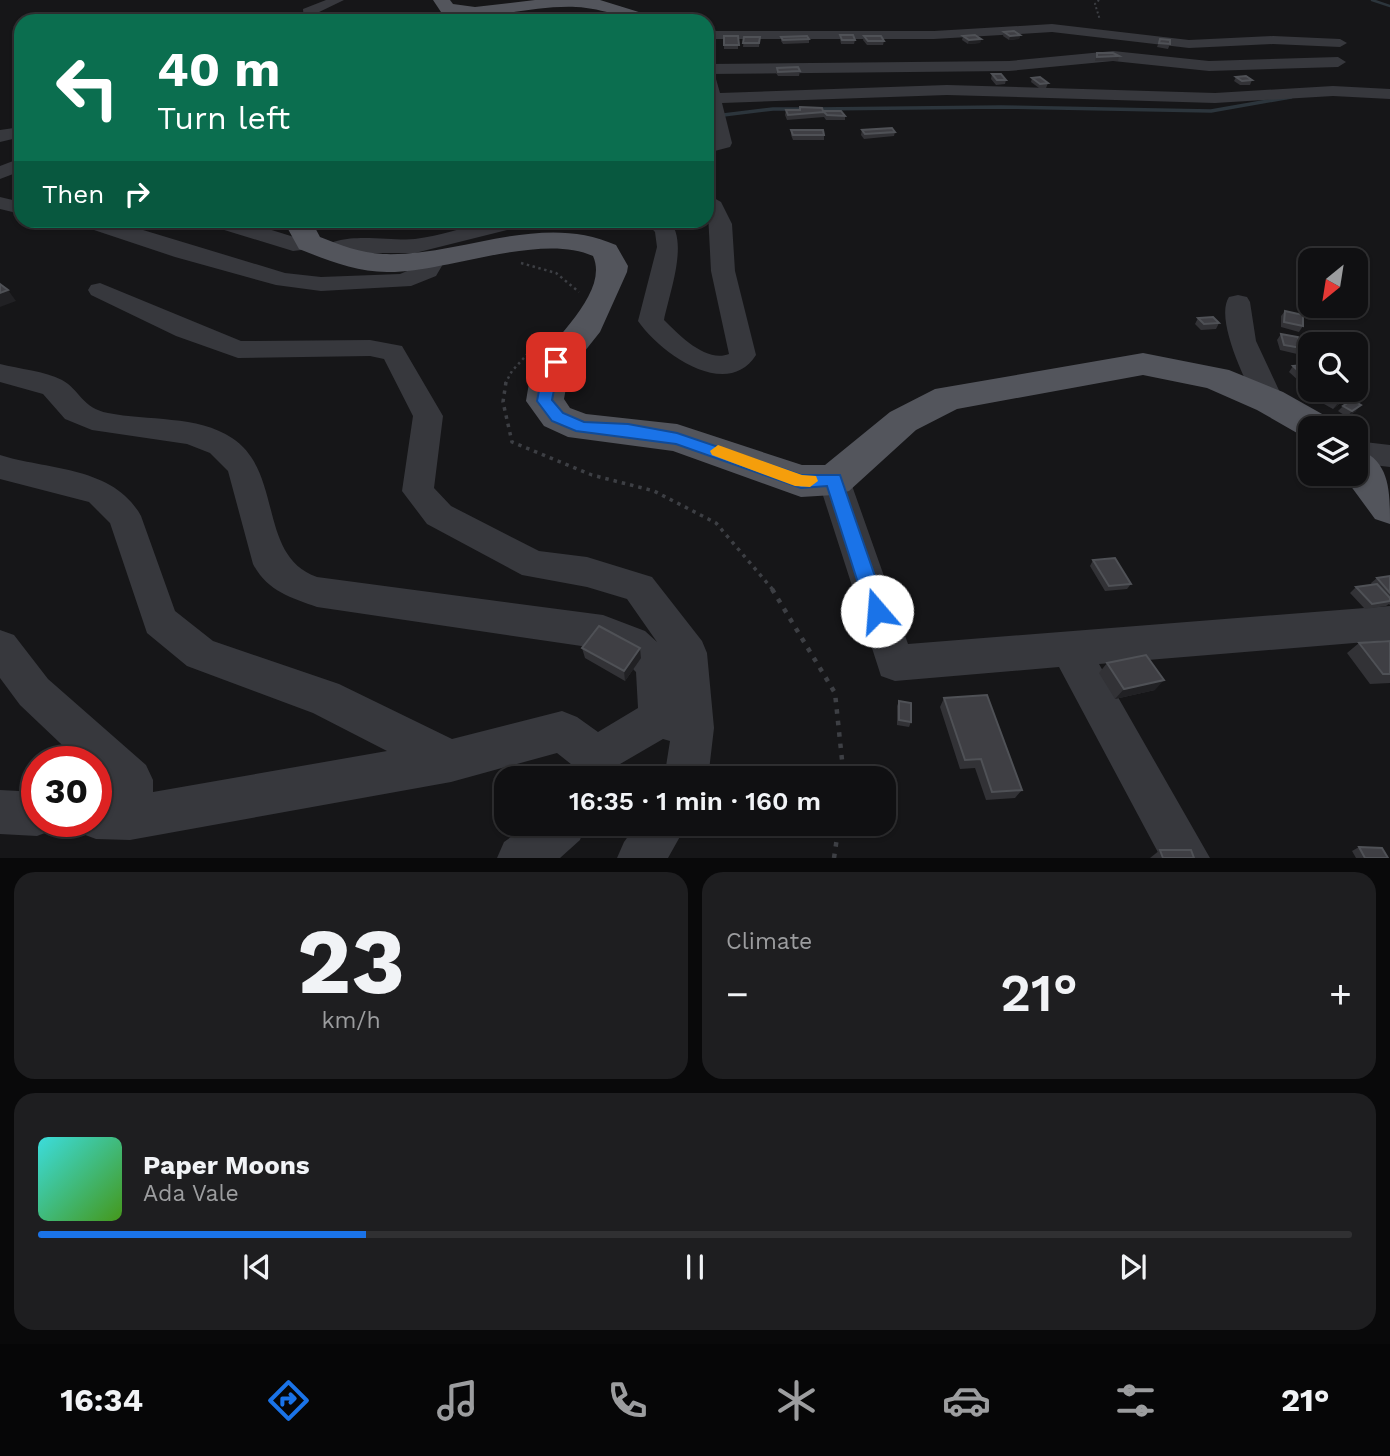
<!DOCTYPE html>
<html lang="en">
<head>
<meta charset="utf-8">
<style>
	body { margin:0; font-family:"Work Sans",sans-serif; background:#1e1e20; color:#f1f3f6; height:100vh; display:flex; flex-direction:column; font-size:26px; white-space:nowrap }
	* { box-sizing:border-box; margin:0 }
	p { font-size:23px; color:#9c9d9f }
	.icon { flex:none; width:38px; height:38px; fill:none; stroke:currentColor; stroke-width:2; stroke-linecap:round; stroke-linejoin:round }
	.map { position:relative; height:858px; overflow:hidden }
	.sheet { display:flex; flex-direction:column; gap:14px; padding:14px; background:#09090a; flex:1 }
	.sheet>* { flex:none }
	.hud { position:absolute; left:14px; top:14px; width:700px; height:214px; border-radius:21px; box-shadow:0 2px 5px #0004,0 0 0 2px #303032; background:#0b6e4f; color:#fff; overflow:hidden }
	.needle { width:46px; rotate:210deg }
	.buttons { position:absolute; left:1298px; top:248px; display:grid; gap:14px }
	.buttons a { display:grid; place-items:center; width:70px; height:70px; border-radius:14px; background:#101012; box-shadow:0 2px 5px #0004,0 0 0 2px #303032; font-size:35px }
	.speed { position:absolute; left:21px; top:746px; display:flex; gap:14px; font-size:35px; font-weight:700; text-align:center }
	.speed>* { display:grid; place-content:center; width:91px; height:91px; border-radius:50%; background:#101012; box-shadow:0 2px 5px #0004,0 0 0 2px #303032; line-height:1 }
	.speed .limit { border:10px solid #d22; background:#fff; color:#111 }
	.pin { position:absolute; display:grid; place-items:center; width:60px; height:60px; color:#fff; margin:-30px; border-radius:14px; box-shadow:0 4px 10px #0006 }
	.me { position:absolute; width:77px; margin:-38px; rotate:342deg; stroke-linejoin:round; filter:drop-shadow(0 0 5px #0008) }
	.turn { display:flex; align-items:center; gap:24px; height:147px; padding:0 28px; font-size:32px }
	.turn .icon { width:91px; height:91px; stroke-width:2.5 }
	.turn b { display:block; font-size:49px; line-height:60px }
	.then { display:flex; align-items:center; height:66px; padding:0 28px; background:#0003; gap:14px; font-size:26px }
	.big { font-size:52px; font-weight:600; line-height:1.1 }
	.sheet .tile { flex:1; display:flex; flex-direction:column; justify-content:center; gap:10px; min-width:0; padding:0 24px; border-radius:21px; background:#1e1e20 }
	.sheet .dial { align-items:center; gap:0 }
	.dial b { font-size:91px; line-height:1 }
	.song { display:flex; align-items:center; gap:21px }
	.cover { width:84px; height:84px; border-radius:10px; background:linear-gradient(135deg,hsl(180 70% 55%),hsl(100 70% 35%)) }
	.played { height:7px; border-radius:4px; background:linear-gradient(90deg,#1a73e8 25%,#303032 25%) }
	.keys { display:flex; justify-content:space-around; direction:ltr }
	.heat { display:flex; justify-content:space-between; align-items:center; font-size:38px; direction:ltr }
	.sheet .tiles { flex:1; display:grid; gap:14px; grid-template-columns:1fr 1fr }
	.tile:last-child { grid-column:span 2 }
	.trip { position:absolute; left:494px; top:766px; width:402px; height:70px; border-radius:21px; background:#101012; box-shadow:0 2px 5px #0004,0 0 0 2px #303032; font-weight:600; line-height:70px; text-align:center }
	.tab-bar { display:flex; height:112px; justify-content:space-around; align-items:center; background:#060607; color:#9c9d9f }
	.tab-bar .icon { width:49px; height:49px }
	.tab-bar .selected { color:#1a73e8 }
	.tab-bar b { font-size:32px; color:#f1f3f6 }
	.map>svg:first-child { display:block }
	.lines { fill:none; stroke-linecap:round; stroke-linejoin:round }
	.stream-far1 { stroke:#2c353c; stroke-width:2.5 }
	.stream { stroke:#2c353c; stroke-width:3.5 }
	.path-far3 { stroke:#3d3f44; stroke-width:2; stroke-dasharray:2 2.5; stroke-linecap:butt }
	.path-far2 { stroke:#3d3f44; stroke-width:2.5; stroke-dasharray:2.5 3.5; stroke-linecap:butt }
	.path-far1 { stroke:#3d3f44; stroke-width:3.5; stroke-dasharray:3.5 5; stroke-linecap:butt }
	.path { stroke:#3d3f44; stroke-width:4.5; stroke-dasharray:4.5 7; stroke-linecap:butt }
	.minor { fill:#37383d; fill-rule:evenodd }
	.major { fill:#53555c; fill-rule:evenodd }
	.wall { fill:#323236 }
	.shaded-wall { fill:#212124 }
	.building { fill:#3f3f44; stroke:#4f5156; stroke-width:2 }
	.route { fill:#1a73e8; stroke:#114b97; stroke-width:2 }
	.slow { fill:#f59e0b }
</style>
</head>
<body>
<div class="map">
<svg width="1390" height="858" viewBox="0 0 1390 858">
	<rect width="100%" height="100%" fill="#161618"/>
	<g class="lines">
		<path class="stream-far1" d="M1372,0L1390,6
			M1286,98L1291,97"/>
		<path class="stream" d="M816,109L1001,107L1211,111L1291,97
			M707,117L773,109H805"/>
		<path class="path-far3" d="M1099,0L1095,4L1100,20"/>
		<path class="path-far2" d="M521,263L556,273L579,292
			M505,384L512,371L532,349"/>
		<path class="path-far1" d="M506,382L503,402L512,442L592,475L654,491L716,523L774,591"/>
		<path class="path" d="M772,589L835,693L844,779
			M834,858L839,824"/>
		<path class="minor" d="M326,0H344L315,14L318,21H304L303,9Z
			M1052,24L1189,40L1273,36L1340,39L1347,43L1340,47L1273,44L1189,48L1052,32L934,39H707V31H934Z
			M1113,51L1209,61L1338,57L1346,62L1338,67L1209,71L1113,61L1009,71L707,74V64L1009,61Z
			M708,74L716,79L720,93L947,85L1215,93L1333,86L1390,89V99L1333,96L1215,103L947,95L722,103L732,143L730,147L707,153V141L713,140L707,112Z
			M21,127V137L0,142V130Z
			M21,158V171L0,179V166Z
			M707,194L721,202L732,224L735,271L756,355C727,401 660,353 638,321L657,247L655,232L644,220H668C690,239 669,294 664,320C679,335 706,363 729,354L711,271Z
			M0,197L21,202V214L0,209Z
			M77,220H110L285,273L321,277L400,274L419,266L426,254H442L446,259L436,276L411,286L321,291L276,285L175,257L79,225Z
			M206,220H240L294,237L317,238L320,243L317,248L293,251L208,225Z
			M491,220H529L527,225L415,253H348L331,259L320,252C335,229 391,242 415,239C440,236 466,227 491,220Z
			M100,283L241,341L370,340L402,346L443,416L434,488L451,506L539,551L587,557L652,577L702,641L707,653L714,728L708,779H664L670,741L663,739L596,778L581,772L557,753L451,782L130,840L96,839L80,833L75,821H96V795H109V789L96,777V761H79L20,705L0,678V630L14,635L48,679L146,765L153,780V792L387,751L313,713L187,666L147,633L110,523L89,502L0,479V455C47,470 114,466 141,516L175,611L213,641L339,684L452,739L562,711L577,717L598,732L638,708L636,672L619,655L602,649L317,607C291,598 267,591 253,564L228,471L210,453L187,444L92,430L65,419L43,394L0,382V364C19,369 45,371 62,380C80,390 82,408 108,413C147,421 198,415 232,438C284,472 257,556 317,577L603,615L645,631L657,642L627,599L587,587L522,575L427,524L402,491L413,416L384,359L370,356L238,358L176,336L91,295L88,290L91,285Z
			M1238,295L1247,297L1250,302L1256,341L1284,401L1280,408L1270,411L1260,408C1247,386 1214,319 1229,297Z
			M1356,441L1390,445V467L1356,463Z
			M834,468L845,472L850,480L908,644L1390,606V640L1099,664L1210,858H1161L1059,667L895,681L881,676L818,480L823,472Z
			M0,790L37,792V821H57L53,830L37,836L0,834Z
			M529,824H586L580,840L560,858H497L504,842Z
			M637,824H687L668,858H617L624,842Z"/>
		<path class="major" d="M433,0H450L453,4L475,7L535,0H600L642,13L655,21C627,21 604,8 576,7C529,5 488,23 441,12Z
			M283,220H311L320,237C341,245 360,253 383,254C461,257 540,211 616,245L628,266L627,272L600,332L569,371L564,399L570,408L586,414L677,424L802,465H825L890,412L935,389L1143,353L1229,370L1283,392L1331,419L1336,429H1311V441L1257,410L1207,388L1143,375L957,409L916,430L849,491L834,495L801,497L673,451L568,437L544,426L526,401C528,390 529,379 534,369C550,341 610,293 593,256C540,232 446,273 387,272C356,272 327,260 299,249Z
			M1356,448C1390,460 1390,490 1390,524L1375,519L1342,474H1356Z"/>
	</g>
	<path class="wall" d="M1004,32L1020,35L1019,39L1009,40L1003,36Z
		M840,35L855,40L854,44H841L840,39Z
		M724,36H738V49H724Z
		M864,36L884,41L883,45H867L863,40Z
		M963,36L981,39L980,43L968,44L962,40Z
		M744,37H760L759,47H743Z
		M781,37L809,39V43L783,44L781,41Z
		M1160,39L1170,44L1168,49L1157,47Z
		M1097,53L1119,56L1118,61H1095Z
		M777,68L800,71L799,76H778L776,73Z
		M992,74L1006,80L1005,84L996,85L991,79Z
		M1236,77L1252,80L1250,85H1240L1234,81Z
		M1032,78L1048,83L1046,88H1039L1031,82Z
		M786,110L823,111L845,116V120H826L824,117L787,120L785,115Z
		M791,130L824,135V140H793L791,135Z
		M862,130L895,132L894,136L864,139L861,135Z
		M1285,311L1303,326L1299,332L1281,327V316Z
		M1198,318L1219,323L1216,329L1201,330L1195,324Z
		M1281,334L1301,348L1297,354L1280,350L1277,340Z
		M1311,364V381L1300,382L1289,372L1293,366Z
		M1320,393L1347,396L1342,402L1333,409L1315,399Z
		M1343,406L1356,411L1347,417L1338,411Z
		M1093,560L1131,584L1127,589L1105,591L1090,566Z
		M1390,576V605L1389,604L1386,606L1365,609L1350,593L1356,587L1372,585L1371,583L1377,578Z
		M1390,641V683L1370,684L1347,653L1359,643Z
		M582,648L641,658L625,681L585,658Z
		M1107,663L1155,690L1115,699L1099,673Z
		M944,698L1022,790L1015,798L986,800L975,768L960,769L940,707Z
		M899,701L911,722L909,727L897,725V706Z
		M1359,847L1388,858H1356L1352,851Z
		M1160,850L1194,858H1150Z"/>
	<path class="shaded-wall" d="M1020,35L1019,39L1009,40L1010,36Z
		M981,39L980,43L968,44L969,40Z
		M8,290L16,301L0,307V293Z
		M1347,396L1342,402L1333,409L1338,403Z
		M1361,405L1356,411L1347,417L1352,411Z
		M640,648L641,658L625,681L624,671Z
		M1164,680L1155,690L1115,699L1124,689Z"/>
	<path class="building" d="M1014,31L1020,35L1010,36L1004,32Z
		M840,35H853L855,40H842Z
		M975,35L981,39L969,40L963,36Z
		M724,36H738L739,45H724Z
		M807,36L809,39L783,40L781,37Z
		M864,36H881L884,41H868Z
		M744,37H760L759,43H743Z
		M1160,39L1170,40V44L1159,43Z
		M1097,53H1113L1119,56L1097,57Z
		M798,67L800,71L778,72L777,68Z
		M992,74H1001L1006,80H997Z
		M1246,76L1252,80L1242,81L1236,77Z
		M1040,77L1048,83L1040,84L1032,78Z
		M800,107L822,108L823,111H841L845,116L827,115L824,112L788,115L786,110H800Z
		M892,128L895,132L865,134L862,130Z
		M791,130H823L824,135H793Z
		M0,284L8,290L0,293Z
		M1285,311L1303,315V326L1284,322Z
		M1213,317L1219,323L1204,324L1198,318Z
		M1281,334L1298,337L1301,348L1284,345Z
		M1311,364V376H1304L1293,366Z
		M1324,390H1336L1347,396L1338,403L1320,393Z
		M1352,400L1361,405L1352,411L1343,406Z
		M1115,558L1131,584L1109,586L1093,560Z
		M1390,576V593L1377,578Z
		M1377,584L1390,598V601L1372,604L1356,587Z
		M599,626L640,648L624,671L582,648Z
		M1390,641V674H1383L1359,643Z
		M1146,655L1164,680L1124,689L1107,663Z
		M987,695L1022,790L992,792L981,759L965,760L944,698Z
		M899,701L911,703V722L899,720Z
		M1359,847L1382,848L1388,858H1365Z
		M1160,850H1191L1194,858H1163Z"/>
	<path class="route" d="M556,358L563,362L557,375L552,400L563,413L584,422L628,424L677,433L801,475H840L887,611L884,617L877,619L870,617L867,611L827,486L801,488L676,444L576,431L552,421L537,401L542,375L551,359Z"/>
	<path class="slow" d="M718,445L802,475L816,476L818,481L810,487L795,486L712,455L710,451Z"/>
</svg>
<div class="buttons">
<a><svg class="needle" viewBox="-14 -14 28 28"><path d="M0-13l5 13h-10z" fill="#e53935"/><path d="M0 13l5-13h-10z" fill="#9c9d9f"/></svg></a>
<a><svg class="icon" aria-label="search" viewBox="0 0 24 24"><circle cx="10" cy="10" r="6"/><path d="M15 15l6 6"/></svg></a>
<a><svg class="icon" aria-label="layers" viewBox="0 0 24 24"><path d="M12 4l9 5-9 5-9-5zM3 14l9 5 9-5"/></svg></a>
</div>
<div class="speed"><div class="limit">30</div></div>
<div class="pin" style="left:556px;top:362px;background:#d93025"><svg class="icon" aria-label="arrive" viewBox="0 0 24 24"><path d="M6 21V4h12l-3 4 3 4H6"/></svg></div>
<svg class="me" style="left:877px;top:611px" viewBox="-20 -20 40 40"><circle r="19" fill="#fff"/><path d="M0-13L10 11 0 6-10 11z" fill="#1a73e8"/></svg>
<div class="trip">16:35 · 1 min · 160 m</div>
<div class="hud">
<div class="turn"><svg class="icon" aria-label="left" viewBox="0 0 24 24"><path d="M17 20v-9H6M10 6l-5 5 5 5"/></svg><div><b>40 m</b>Turn left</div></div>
<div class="then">Then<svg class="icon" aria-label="right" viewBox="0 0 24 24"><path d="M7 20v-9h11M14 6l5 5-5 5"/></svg></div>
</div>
</div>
<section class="sheet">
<div class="tiles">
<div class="tile dial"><b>23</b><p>km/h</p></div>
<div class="tile"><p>Climate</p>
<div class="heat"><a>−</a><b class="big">21°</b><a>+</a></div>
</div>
<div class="tile">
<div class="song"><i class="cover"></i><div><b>Paper Moons</b><p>Ada Vale</p></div></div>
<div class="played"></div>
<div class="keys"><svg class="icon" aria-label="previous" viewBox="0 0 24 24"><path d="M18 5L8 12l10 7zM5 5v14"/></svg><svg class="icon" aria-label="pause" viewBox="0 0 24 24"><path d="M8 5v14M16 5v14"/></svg><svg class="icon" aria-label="next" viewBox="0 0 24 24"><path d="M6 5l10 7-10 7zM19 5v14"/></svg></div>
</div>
</div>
</section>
<nav class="tab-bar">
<b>16:34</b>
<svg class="icon selected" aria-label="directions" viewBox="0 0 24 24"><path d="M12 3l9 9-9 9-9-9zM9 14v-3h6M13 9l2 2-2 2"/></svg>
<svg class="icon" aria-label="music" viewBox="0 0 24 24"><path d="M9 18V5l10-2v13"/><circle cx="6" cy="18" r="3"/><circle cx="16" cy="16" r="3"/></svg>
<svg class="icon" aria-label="phone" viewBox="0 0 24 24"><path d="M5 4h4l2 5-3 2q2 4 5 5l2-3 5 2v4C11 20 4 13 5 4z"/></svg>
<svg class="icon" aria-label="climate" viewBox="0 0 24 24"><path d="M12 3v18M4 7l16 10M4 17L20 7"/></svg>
<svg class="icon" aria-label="car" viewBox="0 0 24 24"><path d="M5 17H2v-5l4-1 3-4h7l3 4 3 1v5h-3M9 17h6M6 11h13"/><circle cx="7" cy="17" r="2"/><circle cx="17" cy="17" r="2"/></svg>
<svg class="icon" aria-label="filters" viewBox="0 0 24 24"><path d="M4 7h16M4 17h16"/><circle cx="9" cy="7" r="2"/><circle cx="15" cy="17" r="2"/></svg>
<b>21°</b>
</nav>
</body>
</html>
